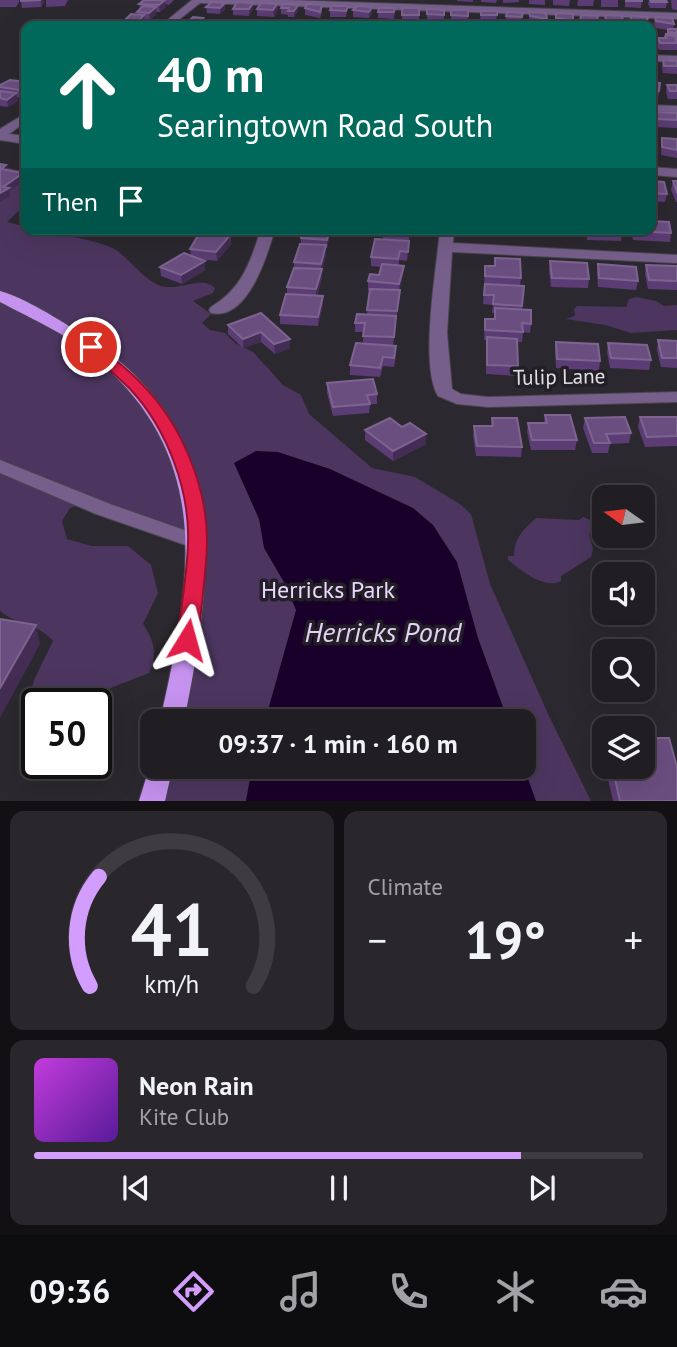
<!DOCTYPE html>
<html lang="en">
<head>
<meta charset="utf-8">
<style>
	body { margin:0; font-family:"PT Sans",sans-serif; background:#29272b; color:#f1f3f6; height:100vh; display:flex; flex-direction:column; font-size:26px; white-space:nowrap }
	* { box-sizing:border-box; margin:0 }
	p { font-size:23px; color:#a2a2a6 }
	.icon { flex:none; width:38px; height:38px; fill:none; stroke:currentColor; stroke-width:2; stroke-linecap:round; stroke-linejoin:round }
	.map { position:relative; height:801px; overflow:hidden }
	.sheet { display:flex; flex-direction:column; gap:10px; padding:10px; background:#121013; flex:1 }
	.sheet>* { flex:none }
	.top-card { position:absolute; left:21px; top:21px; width:635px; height:214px; border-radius:14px; box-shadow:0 7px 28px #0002,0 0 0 2px #3e3c41; background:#00695c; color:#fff; overflow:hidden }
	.needle { width:46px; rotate:284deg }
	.fabs { position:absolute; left:592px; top:485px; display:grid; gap:14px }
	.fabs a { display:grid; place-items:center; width:63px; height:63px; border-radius:14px; background:#211e23; box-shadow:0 7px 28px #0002,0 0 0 2px #3e3c41; font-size:35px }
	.speed { position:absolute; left:21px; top:688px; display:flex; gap:14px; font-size:35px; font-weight:700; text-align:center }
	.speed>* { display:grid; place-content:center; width:91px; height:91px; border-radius:50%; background:#211e23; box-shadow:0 7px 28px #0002,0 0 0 2px #3e3c41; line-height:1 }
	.speed .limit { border:4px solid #111; border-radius:10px; background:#fff; color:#111 }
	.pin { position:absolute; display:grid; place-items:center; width:60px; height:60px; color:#fff; margin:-30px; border:4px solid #fff; border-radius:50%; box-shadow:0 2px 7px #0007 }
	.me { position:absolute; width:77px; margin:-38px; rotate:8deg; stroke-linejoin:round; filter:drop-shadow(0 0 5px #0008) }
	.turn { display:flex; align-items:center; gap:24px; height:147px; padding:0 21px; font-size:32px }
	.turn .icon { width:91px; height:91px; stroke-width:2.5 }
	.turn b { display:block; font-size:49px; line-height:60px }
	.then { display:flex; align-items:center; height:66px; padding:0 21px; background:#0003; gap:14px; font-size:26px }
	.big { font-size:52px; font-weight:700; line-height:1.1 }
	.sheet .card { flex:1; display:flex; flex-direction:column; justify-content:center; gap:10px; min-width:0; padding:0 24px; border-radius:14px; background:#29272b }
	.sheet .dial { align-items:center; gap:0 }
	.dial svg { height:182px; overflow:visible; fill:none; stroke:#3e3c41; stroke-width:7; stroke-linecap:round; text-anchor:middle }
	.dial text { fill:#f1f3f6; stroke:none }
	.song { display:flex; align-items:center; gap:21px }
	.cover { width:84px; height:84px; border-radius:10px; background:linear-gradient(135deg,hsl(290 70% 55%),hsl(270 70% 35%)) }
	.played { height:7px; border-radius:4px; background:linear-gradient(90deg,#d29dfd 80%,#3e3c41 80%) }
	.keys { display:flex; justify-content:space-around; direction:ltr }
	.heat { display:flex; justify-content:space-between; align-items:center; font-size:38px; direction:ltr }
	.sheet .tiles { flex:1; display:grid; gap:10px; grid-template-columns:1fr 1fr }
	.card:last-child { grid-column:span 2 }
	.trip { position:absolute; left:140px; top:709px; width:396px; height:70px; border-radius:14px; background:#211e23; box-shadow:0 7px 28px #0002,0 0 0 2px #3e3c41; font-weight:700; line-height:70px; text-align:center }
	.tab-bar { display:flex; height:112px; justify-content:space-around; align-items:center; background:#0d0c0e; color:#a2a2a6 }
	.tab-bar .icon { width:49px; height:49px }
	.tab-bar .current { color:#d29dfd }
	.tab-bar b { font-size:32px; color:#f1f3f6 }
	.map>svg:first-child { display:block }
	.green { fill:#4c365f }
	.water { fill:#19002a }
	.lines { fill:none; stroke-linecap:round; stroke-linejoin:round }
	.minor-casing { stroke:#49454c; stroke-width:2 }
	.major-casing { stroke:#49454c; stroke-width:2 }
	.minor { fill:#775f8c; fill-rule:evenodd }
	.major { fill:#c592ef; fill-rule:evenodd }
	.wall { fill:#5c3c74 }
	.shaded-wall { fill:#432d54 }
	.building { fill:#6a4e80; stroke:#7d6490; stroke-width:2 }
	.route { fill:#e11d48; stroke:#92132f; stroke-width:2 }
	.labels { text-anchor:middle; stroke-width:7; stroke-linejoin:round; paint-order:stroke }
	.street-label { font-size:21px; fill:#e2dfe4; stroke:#221f26 }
	.near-park-label { font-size:24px; fill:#ebd8fd; stroke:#221f26 }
	.near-water-label { font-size:28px; font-style:italic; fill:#e4d1f6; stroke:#221f26 }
</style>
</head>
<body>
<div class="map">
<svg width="677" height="801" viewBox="0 0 677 801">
	<rect width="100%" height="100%" fill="#2c282f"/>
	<path class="green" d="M0,166L26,172V204L7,222L26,227V229C41,229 105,242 116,250C130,260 143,278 158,285C177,293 201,274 215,288L213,293L193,301L211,314L202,323L210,330L225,333L235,343L253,352L283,385L301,395L309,414L372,468L415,477L460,504L471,514L490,584L549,716L591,801H152L160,767L523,766V721H171L197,543L87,502L70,508L62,521L67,539L92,546H128L151,565L158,593L143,624C154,640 158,655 149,673L72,703L37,704L36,711L28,702L34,680L53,641C39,624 17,625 0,611Z
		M636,297L656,301L664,306L677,305V330L631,333L605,325L566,319L575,316L574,309L577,306L626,307L629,299Z
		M583,517L595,522L594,529L589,534L593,549L591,557L561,576V581C544,590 521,570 508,560V556H514C514,538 523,530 536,518L579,520Z"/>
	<path class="water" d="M256,451L278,452L330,469L413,508L433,525L457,562L478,638L508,721H265L296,610L285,584L264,548L259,519L234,463Z
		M523,765L536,801H246L252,767Z"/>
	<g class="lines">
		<defs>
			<path id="minor" d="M192,0H286L677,13V19L200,3L171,26H160Z
				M651,55L677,56V62L651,61Z
				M651,105L677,106V112L651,111Z
				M26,113V122L9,134L26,136V144L0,140V129Z
				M651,167L677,169V177L651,175Z
				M261,229H275C268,253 248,322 211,313L209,310L211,307C243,288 250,262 261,229Z
				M440,229H454L453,243L677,255V263L452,252L447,333L452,389L461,394L488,397L677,392V402L488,407L457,404L438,396C419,364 437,267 440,229Z
				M0,460L110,504L204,537L207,542L204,547L197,549L96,514L0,473Z"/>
			<path id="major" d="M0,291C25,298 58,319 80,333C233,426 215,569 184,721H160C190,587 216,463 100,362C71,336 34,320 0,302Z
				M152,759V766H173L165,801H139Z"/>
		</defs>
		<use href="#minor" class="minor-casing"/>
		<use href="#major" class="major-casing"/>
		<use href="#minor" class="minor"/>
		<use href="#major" class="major"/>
	</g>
	<path class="wall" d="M0,0H19V2L16,7H0Z
		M21,0H44V1L41,7L22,8Z
		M46,0H68L65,6L46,7Z
		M144,0H174L169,5L165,4L166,7L160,12H156V14L150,20L145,19V22L140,26H103L125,22V20L137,14V12L140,9L139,4Z
		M457,0H473V2L457,1Z
		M481,0H497L496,3L481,2Z
		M503,0H519V2L503,3Z
		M529,0H545V5L529,4Z
		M553,0H570L569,6L553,5Z
		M578,0H594L593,6H577Z
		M601,0H618V7H601Z
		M625,0H642L641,8L625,7Z
		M649,0H666L667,2L666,8H650L648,4Z
		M671,0H677V10L672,9Z
		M225,3V9L220,14L207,13L206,7Z
		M277,4L278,10L274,17L257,16V9Z
		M298,5V11L294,17H288V15L281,14V8Z
		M322,5V12L320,18L305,15V8Z
		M348,6L346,17H330V10Z
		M372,7V14L369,18L353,17V10Z
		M395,8L394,19L378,18V12Z
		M402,8H419V22H402Z
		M233,9H253L249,16L233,15Z
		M427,9L444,10V21H427Z
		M451,10H468V22H451Z
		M481,11H497L496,22L480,21Z
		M529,12L547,19L546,25L529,23Z
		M523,13L522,24L505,23L506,16Z
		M556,13L573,20L572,26L555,24Z
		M581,15L598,16L597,26H579Z
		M605,15L623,21L622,26H605Z
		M631,16L648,17L647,26H630Z
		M655,17L674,24L673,29H677V50H659L657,45L658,38H665L668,34V30L655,28L654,24Z
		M651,60L656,70L655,77H651Z
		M663,60L677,61V74L663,73L662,67Z
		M26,75V94L20,98L17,97L18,101L8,107L0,106V85L25,82L24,76Z
		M651,83H660L658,99L651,98Z
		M667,85H677V99H668L666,92Z
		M655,112L677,113V128L656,127L654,120Z
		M662,138L677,139V158L661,155Z
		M651,139L656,149L655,157H651Z
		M651,181L667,194L665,202L651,201Z
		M673,181H677V202H676L671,190Z
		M112,229H142L134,236L112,232Z
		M205,229H236L231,238V244L217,261L199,259L205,270L182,284L161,276L160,267L191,255L190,249L206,233Z
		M303,229H331L327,248H326V254L322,270V278L317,296L323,305L318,326L280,324V315L287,294V287L294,268V262L301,244V238Z
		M384,229H410L407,261L399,260V265L404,266L403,274L399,290V299L393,346L396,356L394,367L383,366L380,377L350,375V365L363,344V332H355V323L367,315L369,291L368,290V281L379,275L381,267L371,266V257L383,240Z
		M480,229H507L506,237L480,236Z
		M544,229H578L577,237L544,235Z
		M586,229H622L621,241L587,240Z
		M631,229H651L671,233L670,242L633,240Z
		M495,258L521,278L520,286H524L522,310L531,324L530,333L523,332L522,342H517L518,366L517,376L486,374V340H484L485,319H494L495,313H492L493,305L483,304L485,266H494Z
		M550,261L589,279L588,288L551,287L549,270Z
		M598,264L638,281L636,290L598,287L597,273Z
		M646,265L677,266V290L648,289L645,274Z
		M228,325L290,339V348L275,354L261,342L243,348L228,334Z
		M658,340L677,341V368L661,367L657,350Z
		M556,342L600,361L599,371L556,368L555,351Z
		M608,343L651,360L649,370L610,368L607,352Z
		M327,383L377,394V404H370L369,413L333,416L327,393Z
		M545,415L577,440L575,450H531L527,432L528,423H544Z
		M640,417H677V446L645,447L638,427Z
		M492,418L522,447L521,457L476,456L473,436L474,426H491Z
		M585,418L631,433L629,443L610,444L608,453H592L583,428Z
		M365,430L426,444L393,461L365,440Z
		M625,644L644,645L646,659L645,665L642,664V651H624Z
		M605,766H642L677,801H613Z"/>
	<path class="shaded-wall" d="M41,0H44V1L41,7Z
		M165,0L166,7L160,12L159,5Z
		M225,3V9L220,14V8Z
		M253,3V9L249,16V9Z
		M277,4L278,10L274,17L273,10Z
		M298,5V11L294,17V11Z
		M156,7V14L150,20L149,13Z
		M372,7V14L369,18V12Z
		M144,15L145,22L140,26H138V21Z
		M203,18V25L202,26H195Z
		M26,85V94L20,98L19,90Z
		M16,93L18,101L8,107L7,100Z
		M23,173L24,181L10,191V196L0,202V193L3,187Z
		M133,229H142L134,236Z
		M236,229L231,238V230Z
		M330,229H331V231L327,248V240Z
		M230,235L231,244L217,261L216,252Z
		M326,245V254L322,270V278L316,298V289L321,272V264Z
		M205,261V270L182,284L181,275Z
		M404,266L403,274L399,293V284Z
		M323,296V305L318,326V317Z
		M261,332V342L243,348V339Z
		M290,339V348L275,354L274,344Z
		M426,434V444L393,461V451Z
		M36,625L40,644L0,718V688Z"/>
	<path class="building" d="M21,0H41L21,1Z
		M144,0H165L159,5L139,4Z
		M626,0H642V1H626Z
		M650,0H666L667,2H651Z
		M212,2L225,3L220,8L206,7Z
		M237,2L253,3L249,9H233Z
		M261,3L277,4L273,10L257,9Z
		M283,4L298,5L294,11H288L289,8H281Z
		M307,4L322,5L320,12L305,8Z
		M143,6L156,7L149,13L137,12Z
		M332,6H348L346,11L330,10Z
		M357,6L372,7L369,12L353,10Z
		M379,8H395L394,12H378Z
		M402,8H419V15H402Z
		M427,9L444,10V15L427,14Z
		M451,10H468V16L451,15Z
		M481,11H497V15H481Z
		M507,12L523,13L522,17L506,16Z
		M529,12L546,13L547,19L530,16Z
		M556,13L573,14V20L556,18Z
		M131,14L144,15L138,21L125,20Z
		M581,15L598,16L597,22L580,21Z
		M605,15L622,16L623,21L606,20Z
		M631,16L648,17L647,21L631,20Z
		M193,17L203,18L195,26L185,25Z
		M655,17L672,18L674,24L656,21Z
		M113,20L133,22L127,26H103Z
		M207,21L223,22L220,26H204Z
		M255,21L272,22L269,26H251Z
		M232,22L248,23L246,26H229Z
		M295,22L294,26H276L277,24Z
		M668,29H677V33L668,32Z
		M666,34H677V38L675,36L666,35L665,37Z
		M666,35L675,36L677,43H660L658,38H667Z
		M651,60H654L656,70L651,69Z
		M663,60L677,61V66H664Z
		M10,80L26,82V85L19,90L0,87V85Z
		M651,83H660L659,91L651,90Z
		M667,85H677V91H670Z
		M0,91L16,93L7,100L0,98Z
		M655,112L677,113V120L657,119Z
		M662,138L677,139V150L662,147Z
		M651,139H655L656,149L651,148Z
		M0,164L6,165L1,169L23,173L3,187L9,188L0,193Z
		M651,181L664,182L667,194L651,193Z
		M673,181H677V193Z
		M651,221L669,222L671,233L634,231V229H651Z
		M303,229H330L327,240L301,238Z
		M384,229H410V236L383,235Z
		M588,229H622V233L589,231Z
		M200,232L230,235L216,252L190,249Z
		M375,239L409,241L408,252L400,251L398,259L371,257Z
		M300,244L326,245L321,264L294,262Z
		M184,253L205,261L181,275L160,267Z
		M495,258L520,259L521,278L485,276V266H495Z
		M550,261L587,263L589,279L552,278Z
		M382,264L404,266L399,284L368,281L370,274L379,275Z
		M598,264L636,267L638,281L599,278Z
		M646,265L677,266V281L649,280Z
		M294,268L322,269L316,289L287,287Z
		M485,284L524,286L522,306L493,304L494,295H484Z
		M370,289L400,290L397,311L367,310Z
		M286,294L323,296L318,317L280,315Z
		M495,308L531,310V324L522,323L523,332L485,330V319H495Z
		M261,313L290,339L274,344L261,332L243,339L228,325Z
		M357,314L396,316L394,337L363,336L365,323H355Z
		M487,337L517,339L518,366L487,365Z
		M658,340L677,341V358H662Z
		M556,342L598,344L600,361L557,359Z
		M356,343L396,346L394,358L383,357L380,368L350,365Z
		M608,343L647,345L651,360L611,358Z
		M373,379L377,394L367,395L370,404L333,407L327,383Z
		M545,415H570L577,440H532L528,423H547Z
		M625,417L631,433L606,434L610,443H594L585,418Z
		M640,417H677V436L647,437Z
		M390,418L402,427L410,423L426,434L393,451L365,430Z
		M492,418H517L522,447L477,446L474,426H493Z
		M0,619L36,625L0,688Z
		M625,644L644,645L646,659H642V651H626Z
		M642,738H669L677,767V801H620L612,766H642Z"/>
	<path class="route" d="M91,343L97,344C111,357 128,369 141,383C181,423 208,487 207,544C206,576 201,608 198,640L195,646L187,648L180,646L177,640C181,608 187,576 188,543C190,490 167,429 131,390C117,376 101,363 86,350L84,347Z"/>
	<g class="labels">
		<g class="street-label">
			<text transform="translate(559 377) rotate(-1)" y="7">Tulip Lane</text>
		</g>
		<g class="near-park-label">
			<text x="328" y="598">Herricks Park</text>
		</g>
		<g class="near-water-label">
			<text x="383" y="642">Herricks Pond</text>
		</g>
	</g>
</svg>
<div class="fabs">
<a><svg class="needle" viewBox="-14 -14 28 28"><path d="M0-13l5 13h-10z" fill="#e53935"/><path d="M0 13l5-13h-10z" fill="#a2a2a6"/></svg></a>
<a><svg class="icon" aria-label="sound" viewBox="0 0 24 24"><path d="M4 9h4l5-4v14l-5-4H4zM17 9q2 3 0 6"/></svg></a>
<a><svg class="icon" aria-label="search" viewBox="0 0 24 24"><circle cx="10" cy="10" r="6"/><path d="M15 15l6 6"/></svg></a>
<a><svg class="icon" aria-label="layers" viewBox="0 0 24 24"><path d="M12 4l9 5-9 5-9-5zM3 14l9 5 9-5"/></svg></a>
</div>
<div class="speed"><div class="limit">50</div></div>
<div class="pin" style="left:91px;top:347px;background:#d93025"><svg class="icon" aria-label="arrive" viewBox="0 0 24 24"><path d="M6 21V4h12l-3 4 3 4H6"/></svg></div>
<svg class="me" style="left:187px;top:640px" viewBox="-20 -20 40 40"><path d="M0-17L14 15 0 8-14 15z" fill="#e11d48" stroke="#fff" stroke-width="4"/></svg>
<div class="trip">09:37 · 1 min · 160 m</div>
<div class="top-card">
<div class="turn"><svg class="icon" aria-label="ahead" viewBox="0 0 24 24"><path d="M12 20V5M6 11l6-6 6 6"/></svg><div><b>40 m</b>Searingtown Road South</div></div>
<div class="then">Then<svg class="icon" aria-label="arrive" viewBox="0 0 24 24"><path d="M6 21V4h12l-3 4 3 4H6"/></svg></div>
</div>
</div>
<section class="sheet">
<div class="tiles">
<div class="card dial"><svg viewBox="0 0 100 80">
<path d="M14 69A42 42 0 1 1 86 69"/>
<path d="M14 69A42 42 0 0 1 18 21" stroke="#d29dfd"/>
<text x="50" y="56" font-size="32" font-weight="700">41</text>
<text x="50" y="72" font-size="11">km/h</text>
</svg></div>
<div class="card"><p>Climate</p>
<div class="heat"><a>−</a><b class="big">19°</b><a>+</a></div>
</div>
<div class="card">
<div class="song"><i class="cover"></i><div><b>Neon Rain</b><p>Kite Club</p></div></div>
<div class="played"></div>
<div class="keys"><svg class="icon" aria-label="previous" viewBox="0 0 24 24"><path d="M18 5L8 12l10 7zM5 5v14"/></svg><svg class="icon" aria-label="pause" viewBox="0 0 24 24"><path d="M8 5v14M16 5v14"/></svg><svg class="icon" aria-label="next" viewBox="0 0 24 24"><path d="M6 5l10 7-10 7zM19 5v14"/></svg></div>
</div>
</div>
</section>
<nav class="tab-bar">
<b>09:36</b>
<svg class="icon current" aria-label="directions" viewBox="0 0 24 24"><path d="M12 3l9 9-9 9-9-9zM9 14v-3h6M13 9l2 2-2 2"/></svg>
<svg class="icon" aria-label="music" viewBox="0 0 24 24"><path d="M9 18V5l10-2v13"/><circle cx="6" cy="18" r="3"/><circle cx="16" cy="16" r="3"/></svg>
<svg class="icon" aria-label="phone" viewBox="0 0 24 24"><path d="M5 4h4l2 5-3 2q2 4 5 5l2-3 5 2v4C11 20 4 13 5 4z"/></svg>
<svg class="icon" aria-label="climate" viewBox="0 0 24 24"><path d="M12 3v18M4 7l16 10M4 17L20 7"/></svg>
<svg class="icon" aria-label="car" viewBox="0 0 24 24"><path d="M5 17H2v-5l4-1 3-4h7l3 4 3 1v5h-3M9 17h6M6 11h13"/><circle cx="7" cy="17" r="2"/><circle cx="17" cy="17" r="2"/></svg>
</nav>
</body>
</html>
